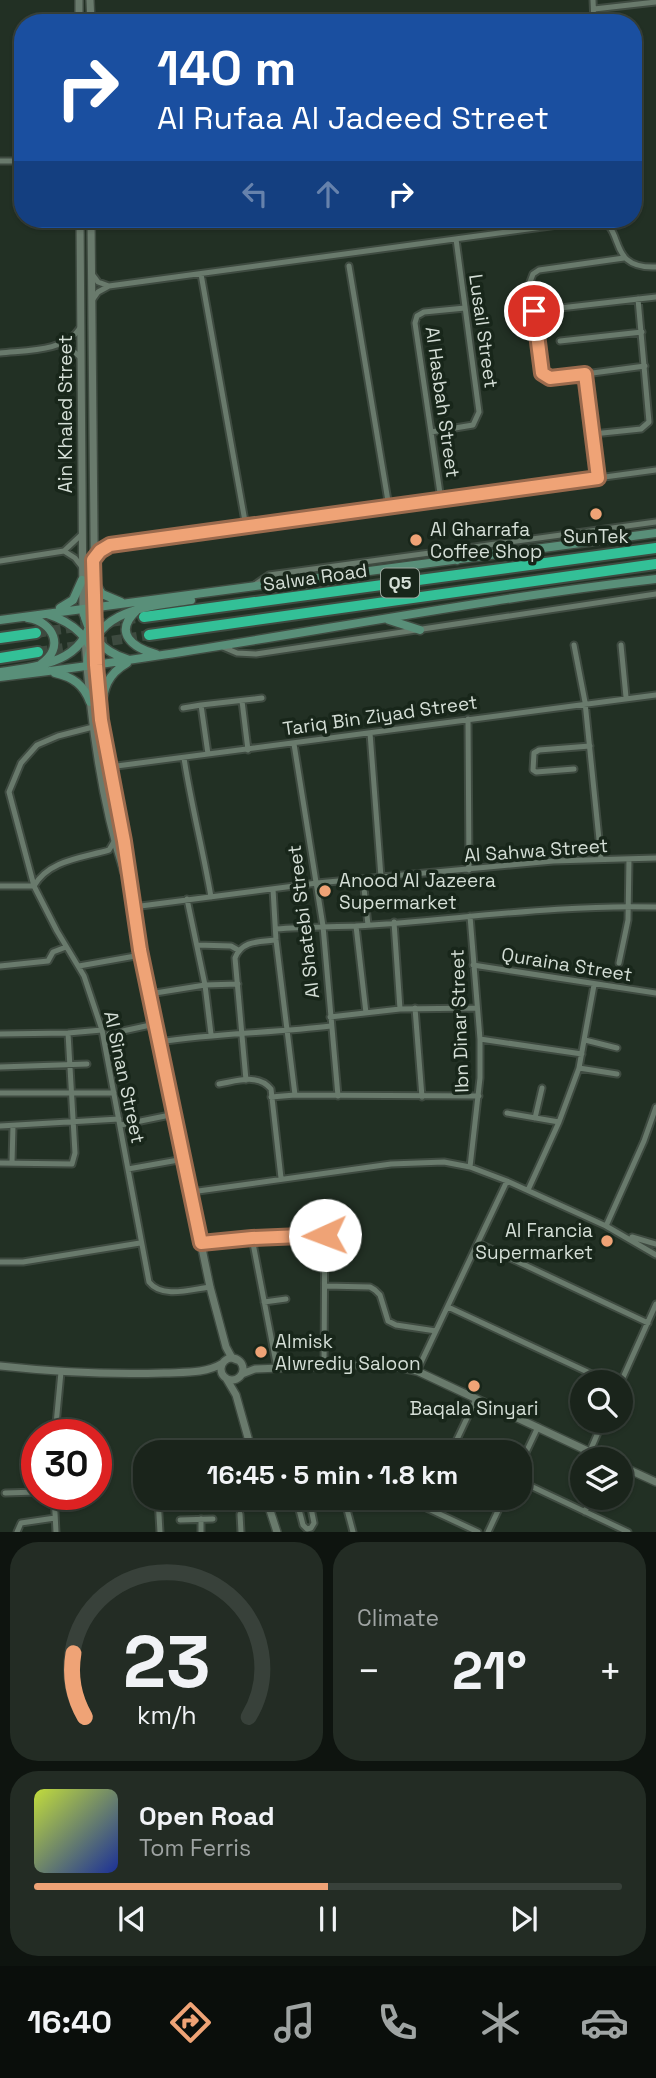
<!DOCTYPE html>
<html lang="en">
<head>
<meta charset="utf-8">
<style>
	body { margin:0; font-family:"Space Grotesk",sans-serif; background:#232c24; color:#f1f3f6; height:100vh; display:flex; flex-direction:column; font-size:26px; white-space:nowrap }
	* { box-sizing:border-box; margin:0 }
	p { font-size:23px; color:#9fa4a3 }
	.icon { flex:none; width:38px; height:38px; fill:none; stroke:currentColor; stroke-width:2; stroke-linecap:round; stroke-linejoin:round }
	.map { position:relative; height:1532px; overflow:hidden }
	.panel { display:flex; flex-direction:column; gap:10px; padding:10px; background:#0e140f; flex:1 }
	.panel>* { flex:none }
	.top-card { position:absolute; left:14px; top:14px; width:628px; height:214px; border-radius:28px; box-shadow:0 2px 5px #0004,0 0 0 2px #38413a; background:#1a4fa0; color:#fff; overflow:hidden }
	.controls { position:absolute; left:570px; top:1370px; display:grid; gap:14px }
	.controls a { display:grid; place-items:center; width:63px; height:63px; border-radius:50%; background:#1a241b; box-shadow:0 2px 5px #0004,0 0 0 2px #38413a; font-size:35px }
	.speed { position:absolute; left:21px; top:1419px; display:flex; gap:14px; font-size:35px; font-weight:700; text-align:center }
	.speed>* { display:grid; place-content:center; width:91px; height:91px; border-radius:50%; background:#1a241b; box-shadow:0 2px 5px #0004,0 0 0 2px #38413a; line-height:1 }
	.speed .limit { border:10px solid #d22; background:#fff; color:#111 }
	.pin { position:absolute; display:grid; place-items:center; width:60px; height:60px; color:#fff; margin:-30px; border:4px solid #fff; border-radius:50%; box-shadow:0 2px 7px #0007 }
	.me { position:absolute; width:77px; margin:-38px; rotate:268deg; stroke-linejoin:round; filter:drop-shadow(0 0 5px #0008) }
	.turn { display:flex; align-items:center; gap:24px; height:147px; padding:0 28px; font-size:32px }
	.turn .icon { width:91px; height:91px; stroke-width:2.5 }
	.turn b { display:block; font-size:49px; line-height:60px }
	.lanes { display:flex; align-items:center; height:66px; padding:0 28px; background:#0003; justify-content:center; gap:35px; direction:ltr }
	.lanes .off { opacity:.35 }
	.big { font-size:52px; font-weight:700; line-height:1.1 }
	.panel .tile { flex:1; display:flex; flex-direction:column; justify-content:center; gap:10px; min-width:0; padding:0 24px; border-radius:28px; background:#232c24 }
	.panel .dial { align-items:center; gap:0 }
	.dial svg { height:182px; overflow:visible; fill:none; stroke:#38413a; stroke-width:7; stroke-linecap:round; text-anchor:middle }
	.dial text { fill:#f1f3f6; stroke:none }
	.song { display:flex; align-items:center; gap:21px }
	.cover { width:84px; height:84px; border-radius:10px; background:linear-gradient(135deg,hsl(70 70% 55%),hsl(230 70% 35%)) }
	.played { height:7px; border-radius:4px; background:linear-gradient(90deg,#efa376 50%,#38413a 50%) }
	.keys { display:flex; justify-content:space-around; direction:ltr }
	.heat { display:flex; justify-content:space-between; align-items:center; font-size:38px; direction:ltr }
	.panel .tiles { flex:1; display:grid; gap:10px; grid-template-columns:1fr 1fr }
	.tile:last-child { grid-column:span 2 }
	.trip { position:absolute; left:133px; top:1440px; width:399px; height:70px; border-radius:28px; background:#1a241b; box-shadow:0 2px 5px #0004,0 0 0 2px #38413a; font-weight:700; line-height:70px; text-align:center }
	.tab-bar { display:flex; height:112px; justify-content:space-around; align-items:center; background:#0a0e0b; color:#9fa4a3 }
	.tab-bar .icon { width:49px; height:49px }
	.tab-bar .active { color:#efa376 }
	.tab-bar b { font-size:32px; color:#f1f3f6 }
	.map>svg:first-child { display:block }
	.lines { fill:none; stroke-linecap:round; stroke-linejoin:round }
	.motorway-tunnel { stroke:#3d4a3f; stroke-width:10; stroke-dasharray:10 5; stroke-linecap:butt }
	.minor-casing { stroke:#3f4b41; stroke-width:9 }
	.tertiary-casing { stroke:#3f4b41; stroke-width:10 }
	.secondary-casing { stroke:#3f4b41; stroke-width:11 }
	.motorway-casing { stroke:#3f4b41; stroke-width:14 }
	.minor { stroke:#697a6c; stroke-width:5 }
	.tertiary { stroke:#697a6c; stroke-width:7 }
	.secondary { stroke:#598f79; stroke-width:8 }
	.motorway { stroke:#33c097; stroke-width:10 }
	.route-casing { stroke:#9b6a4d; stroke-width:18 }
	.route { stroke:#efa376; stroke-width:12 }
	.poi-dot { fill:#efa376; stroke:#18261a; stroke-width:2.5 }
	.labels { text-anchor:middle; stroke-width:7; stroke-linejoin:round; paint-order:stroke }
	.shield { fill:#18261a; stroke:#9ca79e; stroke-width:2 }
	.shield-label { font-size:18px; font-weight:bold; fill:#d4ded6 }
	.street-label { font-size:19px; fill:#d4ded6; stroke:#18261a }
	.poi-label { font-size:19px; fill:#d4ded6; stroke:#18261a; text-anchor:start }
</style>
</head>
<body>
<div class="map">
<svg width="656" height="1532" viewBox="0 0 656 1532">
	<rect width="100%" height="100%" fill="#223024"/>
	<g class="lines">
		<path class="motorway-tunnel" d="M36,633L144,617
			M38,652L149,635"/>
		<defs>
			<path id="minor" d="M593,0L594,23
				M594,9L656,2
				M0,161H23
				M624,258L539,270L533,274L530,282L541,369L546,376L555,378L645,366
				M349,266L389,507
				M92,274L98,282L109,286
				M201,274L246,527
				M93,299L98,292L109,286L595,220C628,223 603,269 656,267
				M534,311L656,297
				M560,341L642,332
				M59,345L71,349L81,358
				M0,353C26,350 65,352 80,328
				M585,374L598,478
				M431,432L473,425L479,412L456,239
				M593,434L641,429L649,422L638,299
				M441,500L415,323L417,316L424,312L465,308
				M64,551L75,558L82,567
				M94,557L100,551L110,545L656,470
				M0,561L64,551L81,535
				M253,586L269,575L656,522
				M574,645L585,702L601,859
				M621,645L626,697
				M223,647L237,653L256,654L656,594
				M242,701L248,750
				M183,708L201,705
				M468,719L469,870
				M93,727L58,736L37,745L21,763L9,792L34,886L57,931L84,976L102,1030L149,1282C162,1299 192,1289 210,1287
				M370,733L381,877
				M294,744L323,926L338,1096
				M208,754L201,705L262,698
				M184,758C191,804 203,850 211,897
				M109,767L656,695
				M574,769L536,772L533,770L534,753L539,750L590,746
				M363,879L368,925
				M0,886H34
				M34,886C49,860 82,858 109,850L115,840
				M273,889L276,940L295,1095
				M187,899L205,985L211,1034
				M133,907L317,883L553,861L656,858
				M394,922L400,1009
				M356,926L366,1013
				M276,929C303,927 330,927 356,926C456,920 556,904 656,907
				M197,945L231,946L238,950
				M619,963L628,920L629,859
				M473,965L656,993
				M0,966L48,961L53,952L66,947
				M79,966L141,955
				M149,994L205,985L238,984
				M415,1008L422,1097
				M330,1017L400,1009L477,1008
				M0,1034L68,1033L102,1030
				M109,1034L155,1024
				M480,1039L582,1054
				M585,1040L617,1048
				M159,1042C216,1033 273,1033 331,1026
				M0,1067L87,1064
				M579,1068L617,1074
				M246,1080L235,958C242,940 260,942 276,940
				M219,1084C237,1081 258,1073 271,1089L281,1178
				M0,1093H114
				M271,1097L295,1095L479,1096
				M507,1113L559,1122
				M535,1118L542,1088
				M121,1125L175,1114
				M0,1126L119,1119
				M12,1162L13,1126
				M0,1163L72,1164L75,1153L68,1033
				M470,1167L480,1078V1039L470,916
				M128,1169L184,1159
				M528,1190L559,1122L579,1068L594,985
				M191,1192L391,1164L444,1162L470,1167L507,1181L606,1226L656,1255
				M606,1226L644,1141L656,1107
				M632,1237L656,1244
				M252,1238L277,1368
				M201,1243L252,1238L325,1235
				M478,1243L648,1323
				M0,1262H23L140,1243
				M325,1286L370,1287L375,1290L380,1295L388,1321L396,1325L436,1331
				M264,1302L286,1299
				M448,1307L609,1382
				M324,1367L325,1207
				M417,1371L507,1181
				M621,1382L656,1304
				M55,1435L61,1372
				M590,1451L603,1421
				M451,1452L476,1399
				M520,1465L538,1427
				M520,1481L628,1532
				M142,1487H145
				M5,1493L37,1492
				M54,1494L56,1532
				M158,1498L160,1532
				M296,1498L303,1525L307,1529L311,1528L314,1523L309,1498
				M344,1498L353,1532
				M405,1498L478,1532
				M585,1512L591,1498
				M240,1514L241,1532
				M201,1519V1532
				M180,1520L213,1519
				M17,1532L21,1523L55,1518
				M488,1532L504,1498"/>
			<path id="tertiary" d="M79,0V23
				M90,0L91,23
				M80,219L83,614
				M91,219L95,638
				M85,639C90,718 100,797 124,872
				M96,660L101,720L124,841L140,949L210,1287L226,1347L232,1358L237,1360
				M221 1369a11 11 0 1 1 22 0a11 11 0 1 1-22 0Z
				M0,1366C55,1372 109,1375 164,1373C184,1372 205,1374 223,1363
				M242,1374L255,1369L385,1364L417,1371L607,1460
				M226,1378L236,1395L252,1452
				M621,1466L656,1482
				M266,1498L277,1532"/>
			<path id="secondary" d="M441,552L457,560
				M93,580L102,594L121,602
				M60,608L73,600L82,580
				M83,609C87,633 102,652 127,659
				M136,611C113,633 133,648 156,654
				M47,614C72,622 92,638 96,665
				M28,618C54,622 65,648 41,664
				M0,620L656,533
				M389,620L420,630
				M87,666C92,609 146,607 191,600
				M1,672C45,665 89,662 93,607
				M55,673C73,677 84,685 90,702
				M0,677C220,652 436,604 656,579
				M100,712C104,689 106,675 127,663"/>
			<path id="motorway" d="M144,617L656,548
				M149,635L656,564
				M0,638L36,633
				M0,658L38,652"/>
		</defs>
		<use href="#minor" class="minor-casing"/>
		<use href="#tertiary" class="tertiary-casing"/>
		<use href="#secondary" class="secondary-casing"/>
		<use href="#motorway" class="motorway-casing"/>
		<use href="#minor" class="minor"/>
		<use href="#tertiary" class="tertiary"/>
		<use href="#secondary" class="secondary"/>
		<use href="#motorway" class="motorway"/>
	</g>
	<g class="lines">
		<defs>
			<path id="route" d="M325,1235L252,1238L201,1243L140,950L124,841L101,720L96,665L93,560L100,551L110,545L598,478L585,374L550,378L542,373L534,311"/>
		</defs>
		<use href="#route" class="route-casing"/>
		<use href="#route" class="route"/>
	</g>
	<g class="poi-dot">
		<circle cx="596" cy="514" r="7"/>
		<circle cx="416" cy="540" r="7"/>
		<circle cx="325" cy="891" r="7"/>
		<circle cx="607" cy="1241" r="7"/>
		<circle cx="261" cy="1352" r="7"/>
		<circle cx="474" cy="1386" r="7"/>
	</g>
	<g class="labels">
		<rect class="shield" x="381" y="568.5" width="38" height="29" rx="5"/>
		<g class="shield-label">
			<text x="400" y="589">Q5</text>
		</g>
		<g class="street-label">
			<text transform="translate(484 331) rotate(82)" y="7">Lusail Street</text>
			<text transform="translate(443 402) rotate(82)" y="7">Al Hasbah Street</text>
			<text transform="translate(65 414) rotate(-90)" y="7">Ain Khaled Street</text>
			<text transform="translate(315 577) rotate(-8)" y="7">Salwa Road</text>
			<text transform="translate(380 715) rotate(-8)" y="7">Tariq Bin Ziyad Street</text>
			<text transform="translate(536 850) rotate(-4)" y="7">Al Sahwa Street</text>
			<text transform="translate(303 922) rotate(-97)" y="7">Al Shatebi Street</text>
			<text transform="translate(567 964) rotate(9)" y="7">Quraina Street</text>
			<text transform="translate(459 1021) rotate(-92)" y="7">Ibn Dinar Street</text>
			<text transform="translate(125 1077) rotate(78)" y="7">Al Sinan Street</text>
		</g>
		<g class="poi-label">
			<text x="430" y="536">Al Gharrafa<tspan x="430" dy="22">Coffee Shop</tspan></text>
			<text x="596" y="543" text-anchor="middle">SunTek</text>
			<text x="339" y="887">Anood Al Jazeera<tspan x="339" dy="22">Supermarket</tspan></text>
			<text x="593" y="1237" text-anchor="end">Al Francia<tspan x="593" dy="22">Supermarket</tspan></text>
			<text x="275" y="1348">Almisk<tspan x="275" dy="22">Alwrediy Saloon</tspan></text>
			<text x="474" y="1415" text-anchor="middle">Baqala Sinyari</text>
		</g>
	</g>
</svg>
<div class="controls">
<a><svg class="icon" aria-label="search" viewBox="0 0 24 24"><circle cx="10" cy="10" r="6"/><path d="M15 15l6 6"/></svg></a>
<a><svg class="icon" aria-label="layers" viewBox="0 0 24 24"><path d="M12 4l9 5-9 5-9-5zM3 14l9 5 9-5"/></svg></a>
</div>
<div class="speed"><div class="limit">30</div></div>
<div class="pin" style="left:534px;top:311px;background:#d93025"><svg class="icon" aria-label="arrive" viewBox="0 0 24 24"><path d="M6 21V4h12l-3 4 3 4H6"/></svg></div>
<svg class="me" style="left:325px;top:1235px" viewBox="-20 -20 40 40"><circle r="19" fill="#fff"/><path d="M0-13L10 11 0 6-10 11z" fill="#efa376"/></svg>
<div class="trip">16:45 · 5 min · 1.8 km</div>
<div class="top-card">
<div class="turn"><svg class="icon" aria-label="right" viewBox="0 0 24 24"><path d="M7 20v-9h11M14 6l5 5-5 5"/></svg><div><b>140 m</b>Al Rufaa Al Jadeed Street</div></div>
<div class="lanes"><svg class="icon off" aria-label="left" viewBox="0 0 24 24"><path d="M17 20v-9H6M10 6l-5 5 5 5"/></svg><svg class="icon off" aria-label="ahead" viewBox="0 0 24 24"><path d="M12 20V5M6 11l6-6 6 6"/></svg><svg class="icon" aria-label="right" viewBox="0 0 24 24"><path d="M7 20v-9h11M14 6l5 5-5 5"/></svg></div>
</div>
</div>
<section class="panel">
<div class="tiles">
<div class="tile dial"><svg viewBox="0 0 100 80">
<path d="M14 69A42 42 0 1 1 86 69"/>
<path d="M14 69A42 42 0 0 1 9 41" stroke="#efa376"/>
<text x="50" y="56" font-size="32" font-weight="700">23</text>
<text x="50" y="72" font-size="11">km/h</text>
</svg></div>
<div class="tile"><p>Climate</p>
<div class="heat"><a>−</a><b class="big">21°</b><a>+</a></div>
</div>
<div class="tile">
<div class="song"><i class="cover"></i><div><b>Open Road</b><p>Tom Ferris</p></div></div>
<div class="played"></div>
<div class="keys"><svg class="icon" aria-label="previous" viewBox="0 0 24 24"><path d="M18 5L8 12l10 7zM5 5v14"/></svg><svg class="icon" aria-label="pause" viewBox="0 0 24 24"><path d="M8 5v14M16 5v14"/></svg><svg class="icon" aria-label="next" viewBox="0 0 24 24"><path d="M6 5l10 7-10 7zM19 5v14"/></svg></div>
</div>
</div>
</section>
<nav class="tab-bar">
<b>16:40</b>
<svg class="icon active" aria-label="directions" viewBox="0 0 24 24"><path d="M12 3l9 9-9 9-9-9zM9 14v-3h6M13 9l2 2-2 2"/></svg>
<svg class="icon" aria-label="music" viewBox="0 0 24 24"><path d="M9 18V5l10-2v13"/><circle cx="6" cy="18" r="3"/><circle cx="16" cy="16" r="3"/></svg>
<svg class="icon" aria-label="phone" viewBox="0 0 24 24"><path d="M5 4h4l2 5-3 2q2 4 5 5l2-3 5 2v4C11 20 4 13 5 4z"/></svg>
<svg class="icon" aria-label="climate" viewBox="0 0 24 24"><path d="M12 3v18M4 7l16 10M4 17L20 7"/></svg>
<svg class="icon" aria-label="car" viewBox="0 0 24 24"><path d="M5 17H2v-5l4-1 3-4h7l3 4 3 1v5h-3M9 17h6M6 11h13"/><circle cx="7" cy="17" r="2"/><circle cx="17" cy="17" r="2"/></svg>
</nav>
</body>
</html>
